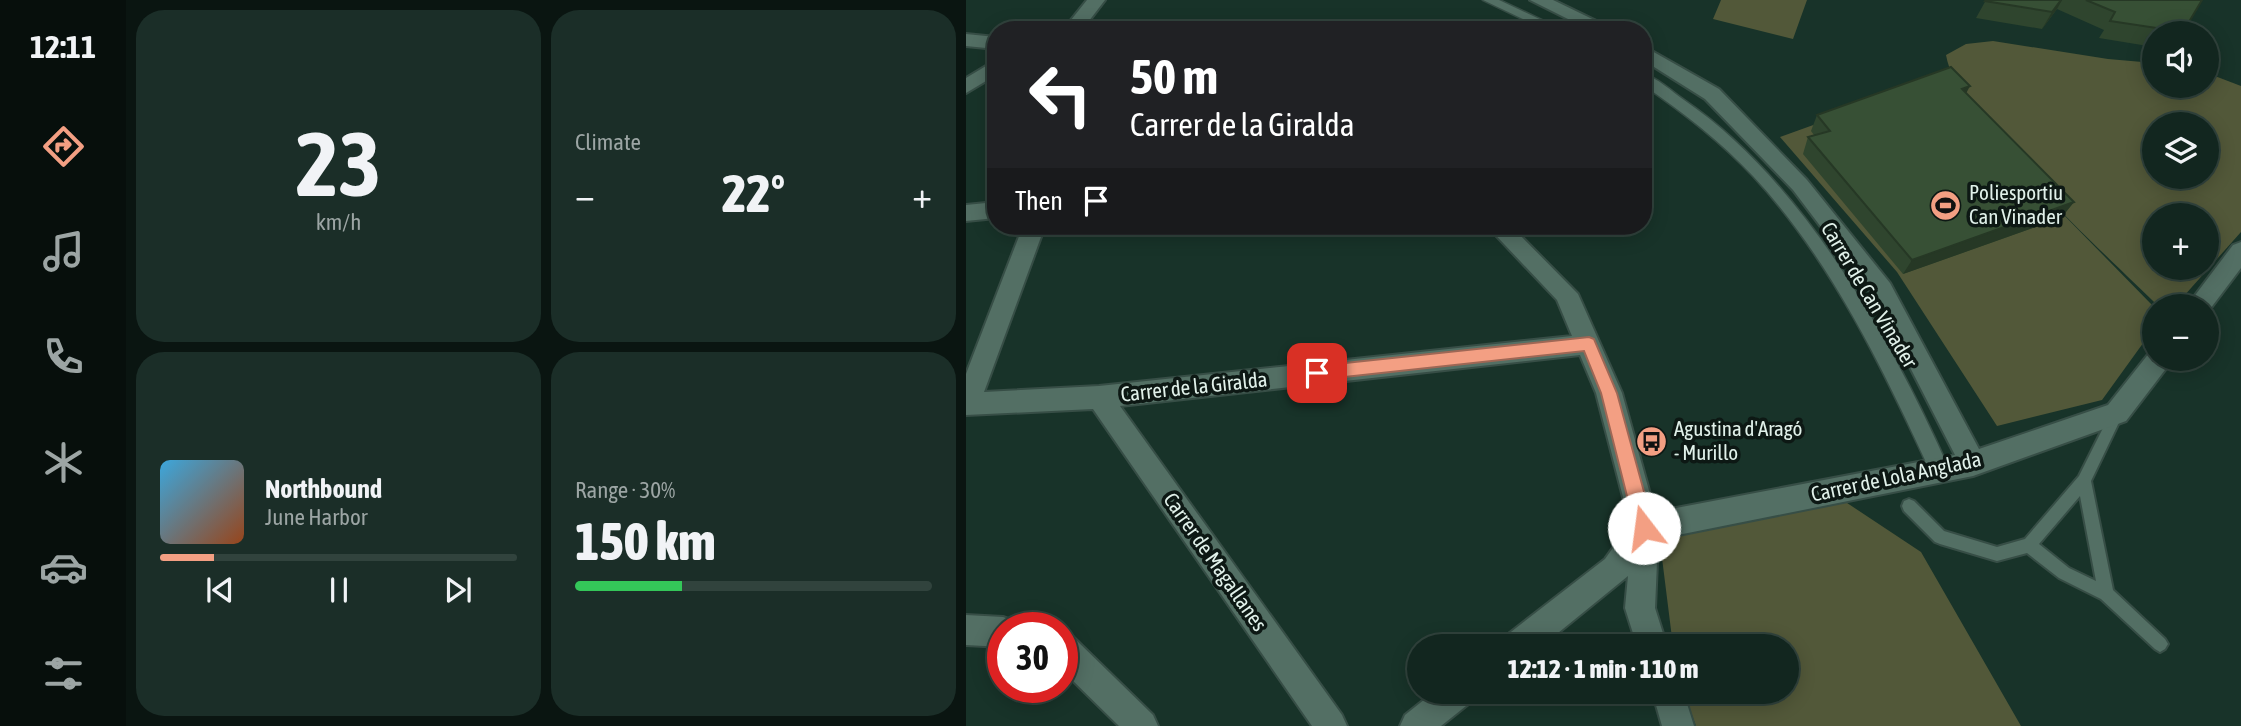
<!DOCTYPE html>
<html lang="en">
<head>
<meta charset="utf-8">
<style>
	body { margin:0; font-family:"Asap Condensed",sans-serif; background:#1b2e28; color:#f1f3f6; height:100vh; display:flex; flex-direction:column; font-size:26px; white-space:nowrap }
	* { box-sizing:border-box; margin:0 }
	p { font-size:23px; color:#9ca5a4 }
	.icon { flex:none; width:38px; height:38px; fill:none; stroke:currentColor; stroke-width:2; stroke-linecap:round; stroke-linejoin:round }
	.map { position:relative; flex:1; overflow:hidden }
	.sheet { display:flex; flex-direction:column; gap:10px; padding:10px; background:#0a1511; width:840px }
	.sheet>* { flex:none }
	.guide { position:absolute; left:21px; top:21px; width:665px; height:214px; border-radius:28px; box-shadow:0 4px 18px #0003,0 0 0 2px #31433d; background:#202124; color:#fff; overflow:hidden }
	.buttons { position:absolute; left:1176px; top:21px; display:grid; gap:14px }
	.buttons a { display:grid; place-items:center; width:77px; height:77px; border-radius:50%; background:#12261f; box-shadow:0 4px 18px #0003,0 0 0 2px #31433d; font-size:35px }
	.speed { position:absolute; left:21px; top:612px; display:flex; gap:14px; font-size:35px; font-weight:700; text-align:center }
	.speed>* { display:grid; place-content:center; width:91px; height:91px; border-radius:50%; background:#12261f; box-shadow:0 4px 18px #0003,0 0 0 2px #31433d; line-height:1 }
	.speed .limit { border:10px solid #d22; background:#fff; color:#111 }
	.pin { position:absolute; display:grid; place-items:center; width:60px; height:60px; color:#fff; margin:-30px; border-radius:14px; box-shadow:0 4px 10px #0006 }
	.me { position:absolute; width:77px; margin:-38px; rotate:345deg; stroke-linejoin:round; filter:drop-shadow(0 0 5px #0008) }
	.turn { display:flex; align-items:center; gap:24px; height:147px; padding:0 28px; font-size:32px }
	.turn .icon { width:91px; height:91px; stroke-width:2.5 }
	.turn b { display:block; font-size:49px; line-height:60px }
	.then { display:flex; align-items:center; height:66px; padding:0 28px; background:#0003; gap:14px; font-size:26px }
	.big { font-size:52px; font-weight:800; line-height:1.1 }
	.sheet .widget { flex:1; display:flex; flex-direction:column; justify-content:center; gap:10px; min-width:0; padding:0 24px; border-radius:28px; background:#1b2e28 }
	.sheet .dial { align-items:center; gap:0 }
	.dial b { font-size:91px; line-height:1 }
	.song { display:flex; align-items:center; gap:21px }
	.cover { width:84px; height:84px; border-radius:10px; background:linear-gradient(135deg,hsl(200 70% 55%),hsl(20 70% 35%)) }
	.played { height:7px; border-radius:4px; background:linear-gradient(90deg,#f39f83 15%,#31433d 15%) }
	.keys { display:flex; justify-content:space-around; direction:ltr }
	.heat { display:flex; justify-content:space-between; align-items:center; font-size:38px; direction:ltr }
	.charge { height:10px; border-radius:5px; background:linear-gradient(90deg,#34c759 30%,#31433d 0) }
	.sheet .tiles { flex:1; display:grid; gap:10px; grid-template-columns:repeat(2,1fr) }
	.trip { position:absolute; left:441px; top:634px; width:392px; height:70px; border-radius:35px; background:#12261f; box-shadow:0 4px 18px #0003,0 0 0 2px #31433d; font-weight:800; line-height:70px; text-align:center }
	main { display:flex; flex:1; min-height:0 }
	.tab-bar { display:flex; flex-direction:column; width:126px; justify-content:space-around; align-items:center; background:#070f0c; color:#9ca5a4 }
	.tab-bar .icon { width:49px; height:49px }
	.tab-bar .current { color:#f39f83 }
	.tab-bar b { font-size:32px; color:#f1f3f6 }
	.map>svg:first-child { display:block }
	.green { fill:#525839; fill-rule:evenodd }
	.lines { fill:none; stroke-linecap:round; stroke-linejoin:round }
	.service-casing { stroke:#374e46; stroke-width:4 }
	.pedestrian-casing { stroke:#374e46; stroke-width:3 }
	.minor-casing { stroke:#374e46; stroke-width:4 }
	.service { fill:#536f64; fill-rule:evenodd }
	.pedestrian { fill:#536f64; fill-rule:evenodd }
	.minor { fill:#536f64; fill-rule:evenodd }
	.wall { fill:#2f452e }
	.shaded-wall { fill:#263825 }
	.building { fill:#375035; stroke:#263825; stroke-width:2 }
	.route { fill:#f39f83; stroke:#9e6755; stroke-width:2 }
	.labels { text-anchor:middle; stroke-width:7; stroke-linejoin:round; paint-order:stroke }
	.poi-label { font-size:21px; fill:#e1f1ea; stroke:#0d1814; text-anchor:start }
	.street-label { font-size:21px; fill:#e1f1ea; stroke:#0d1814 }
</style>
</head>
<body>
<main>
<nav class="tab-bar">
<b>12:11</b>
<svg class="icon current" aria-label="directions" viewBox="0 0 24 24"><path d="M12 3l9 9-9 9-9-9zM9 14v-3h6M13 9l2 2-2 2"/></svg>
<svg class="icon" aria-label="music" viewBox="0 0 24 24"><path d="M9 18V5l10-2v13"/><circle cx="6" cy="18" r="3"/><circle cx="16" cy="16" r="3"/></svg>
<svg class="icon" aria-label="phone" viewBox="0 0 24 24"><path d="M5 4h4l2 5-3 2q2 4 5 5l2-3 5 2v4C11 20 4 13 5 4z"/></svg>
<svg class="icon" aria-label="climate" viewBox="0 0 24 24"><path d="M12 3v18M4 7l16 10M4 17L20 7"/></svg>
<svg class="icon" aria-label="car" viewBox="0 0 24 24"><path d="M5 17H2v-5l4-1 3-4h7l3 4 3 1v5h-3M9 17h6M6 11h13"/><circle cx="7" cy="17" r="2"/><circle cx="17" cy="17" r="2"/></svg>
<svg class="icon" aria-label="filters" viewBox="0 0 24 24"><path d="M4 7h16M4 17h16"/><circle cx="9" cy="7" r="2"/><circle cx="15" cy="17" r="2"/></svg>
</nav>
<section class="sheet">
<div class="tiles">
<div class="widget dial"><b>23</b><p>km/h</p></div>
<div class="widget"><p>Climate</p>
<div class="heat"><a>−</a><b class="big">22°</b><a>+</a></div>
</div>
<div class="widget">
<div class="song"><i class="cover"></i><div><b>Northbound</b><p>June Harbor</p></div></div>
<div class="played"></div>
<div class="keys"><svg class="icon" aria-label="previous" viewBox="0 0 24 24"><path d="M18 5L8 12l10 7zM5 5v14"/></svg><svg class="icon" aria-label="pause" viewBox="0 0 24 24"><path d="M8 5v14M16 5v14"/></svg><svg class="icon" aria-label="next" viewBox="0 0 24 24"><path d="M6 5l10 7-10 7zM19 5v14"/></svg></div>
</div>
<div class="widget"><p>Range · 30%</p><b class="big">150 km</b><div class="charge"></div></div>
</div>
</section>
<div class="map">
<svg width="1275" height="726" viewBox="0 0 1275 726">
	<rect width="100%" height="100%" fill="#183329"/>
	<path class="green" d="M755,0H841L827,39L747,19Z
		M1027,41L1142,59L1188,63V86H1241V73L1275,86V232L1209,306H1192C1140,254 991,122 980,55L1000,44ZM1188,124H1241V177H1188ZM1188,215H1241V268H1188Z
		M975,79L994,109L1188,307V328L1136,400L1031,426L931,272L814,137Z
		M863,491L955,552L1055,726H730L717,691H821V646H707L694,542Z"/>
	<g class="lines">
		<defs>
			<path id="service" d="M1151,408L1156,410L1157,414L1125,481L1147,590L1199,639L1202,644L1199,649L1194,652L1189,649L1135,599L1093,578L1061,553L1031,561L974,544L969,542L938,511L936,506L938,501L943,499L948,501L978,531L1031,547L1059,539L1113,476L1146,410ZM1114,496L1130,581L1103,568L1073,544Z"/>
			<path id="pedestrian" d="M517,0H533L597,30H580Z
				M677,74C692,78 705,91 718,100C837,181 925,339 983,469L980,475L973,478L966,475C918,371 866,261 787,176C754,141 717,112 677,85Z"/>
			<path id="minor" d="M121,0H139L116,30H97Z
				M564,0H587L649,30H624Z
				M0,34L30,37V49L0,46Z
				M677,46L753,89L841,180L924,283L1013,449L1142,405L1184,352L1188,350V359H1205L1202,366L1160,421L1007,476L692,539L689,608L701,646H671L659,608L662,576L576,646H537L541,635L639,559L664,524L630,393L614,355L154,406L376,715L381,726H346L127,409L0,415V374L57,226H79L18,392L133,386L606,336L591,300L521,226H545L612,294L656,393L689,512L989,455L908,297L827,190L739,99L677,60Z
				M30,60V75L0,93V78Z
				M30,202V218L0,221V205Z
				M1275,242V268L1241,313V306H1221L1267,245Z
				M0,615L37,617L48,621L50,628H37V647L0,645Z
				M96,633L107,637L187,715L192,726H153L96,670Z
				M469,691H509L505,702L475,726H434L439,715Z
				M686,691H717L728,726H696Z"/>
		</defs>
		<use href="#service" class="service-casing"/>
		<use href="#pedestrian" class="pedestrian-casing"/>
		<use href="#minor" class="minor-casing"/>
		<use href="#service" class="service"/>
		<use href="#pedestrian" class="pedestrian"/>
		<use href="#minor" class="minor"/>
	</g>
	<path class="wall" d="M1020,0H1236L1216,33H1188V47L1133,38L1138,30L1091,9L1076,29L1010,18Z
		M1000,94L1108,202L1095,218L937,274L837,154L842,137L848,135L845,131L851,115Z"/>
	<path class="shaded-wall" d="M1095,0H1096L1091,9L1076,29L1086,12Z
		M1004,86L995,103L996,89Z
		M1108,202L1095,218L937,274L946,260Z"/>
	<path class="building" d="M1020,0H1095L1086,12L1019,1Z
		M1120,0H1236L1217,32L1144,21L1149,12Z
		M985,67L1004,86L996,89L1108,202L946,260L842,137L864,131L851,115Z"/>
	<path class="route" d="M623,337L628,339L651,393L688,528L685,534L678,537L672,534L669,528L635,393L618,351L351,380L342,373L351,366Z"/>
	<defs>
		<symbol id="stadium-disc" viewBox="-11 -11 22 22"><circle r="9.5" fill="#f39f83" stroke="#0d1814"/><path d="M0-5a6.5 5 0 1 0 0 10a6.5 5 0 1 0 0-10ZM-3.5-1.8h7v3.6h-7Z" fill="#111"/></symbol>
		<symbol id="bus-disc" viewBox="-11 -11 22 22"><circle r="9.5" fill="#f39f83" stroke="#0d1814"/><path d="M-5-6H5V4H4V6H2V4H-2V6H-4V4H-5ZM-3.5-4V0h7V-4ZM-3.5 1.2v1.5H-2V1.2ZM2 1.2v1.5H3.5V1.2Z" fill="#111"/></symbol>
	</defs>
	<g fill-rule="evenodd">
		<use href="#stadium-disc" x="962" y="188" width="35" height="35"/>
		<use href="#bus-disc" x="668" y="424" width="35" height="35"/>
	</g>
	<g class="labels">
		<g class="poi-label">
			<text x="1003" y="200">Poliesportiu<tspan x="1003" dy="24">Can Vinader</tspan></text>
			<text x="708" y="436">Agustina d'Aragó<tspan x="708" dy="24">- Murillo</tspan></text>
		</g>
		<g class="street-label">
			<text transform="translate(903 295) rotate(59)" y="7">Carrer de Can Vinader</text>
			<text transform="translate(228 387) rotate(-6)" y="7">Carrer de la Giralda</text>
			<text transform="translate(930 477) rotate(-12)" y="7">Carrer de Lola Anglada</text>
			<text transform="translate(249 562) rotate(55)" y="7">Carrer de Magallanes</text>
		</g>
	</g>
</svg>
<div class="buttons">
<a><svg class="icon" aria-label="sound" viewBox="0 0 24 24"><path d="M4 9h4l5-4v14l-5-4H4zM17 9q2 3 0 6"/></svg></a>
<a><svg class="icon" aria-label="layers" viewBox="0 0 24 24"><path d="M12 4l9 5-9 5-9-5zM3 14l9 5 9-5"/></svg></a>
<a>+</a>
<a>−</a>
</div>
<div class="speed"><div class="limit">30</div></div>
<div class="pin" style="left:351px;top:373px;background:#d93025"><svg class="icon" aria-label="arrive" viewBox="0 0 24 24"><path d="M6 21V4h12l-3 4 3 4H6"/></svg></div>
<svg class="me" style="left:678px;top:528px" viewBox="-20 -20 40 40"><circle r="19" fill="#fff"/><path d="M0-13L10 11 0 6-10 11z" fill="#f39f83"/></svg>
<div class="trip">12:12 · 1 min · 110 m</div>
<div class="guide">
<div class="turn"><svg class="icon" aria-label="left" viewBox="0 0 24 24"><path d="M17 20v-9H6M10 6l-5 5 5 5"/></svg><div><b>50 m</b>Carrer de la Giralda</div></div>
<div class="then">Then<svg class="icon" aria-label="arrive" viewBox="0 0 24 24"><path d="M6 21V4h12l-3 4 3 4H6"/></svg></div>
</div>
</div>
</main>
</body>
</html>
